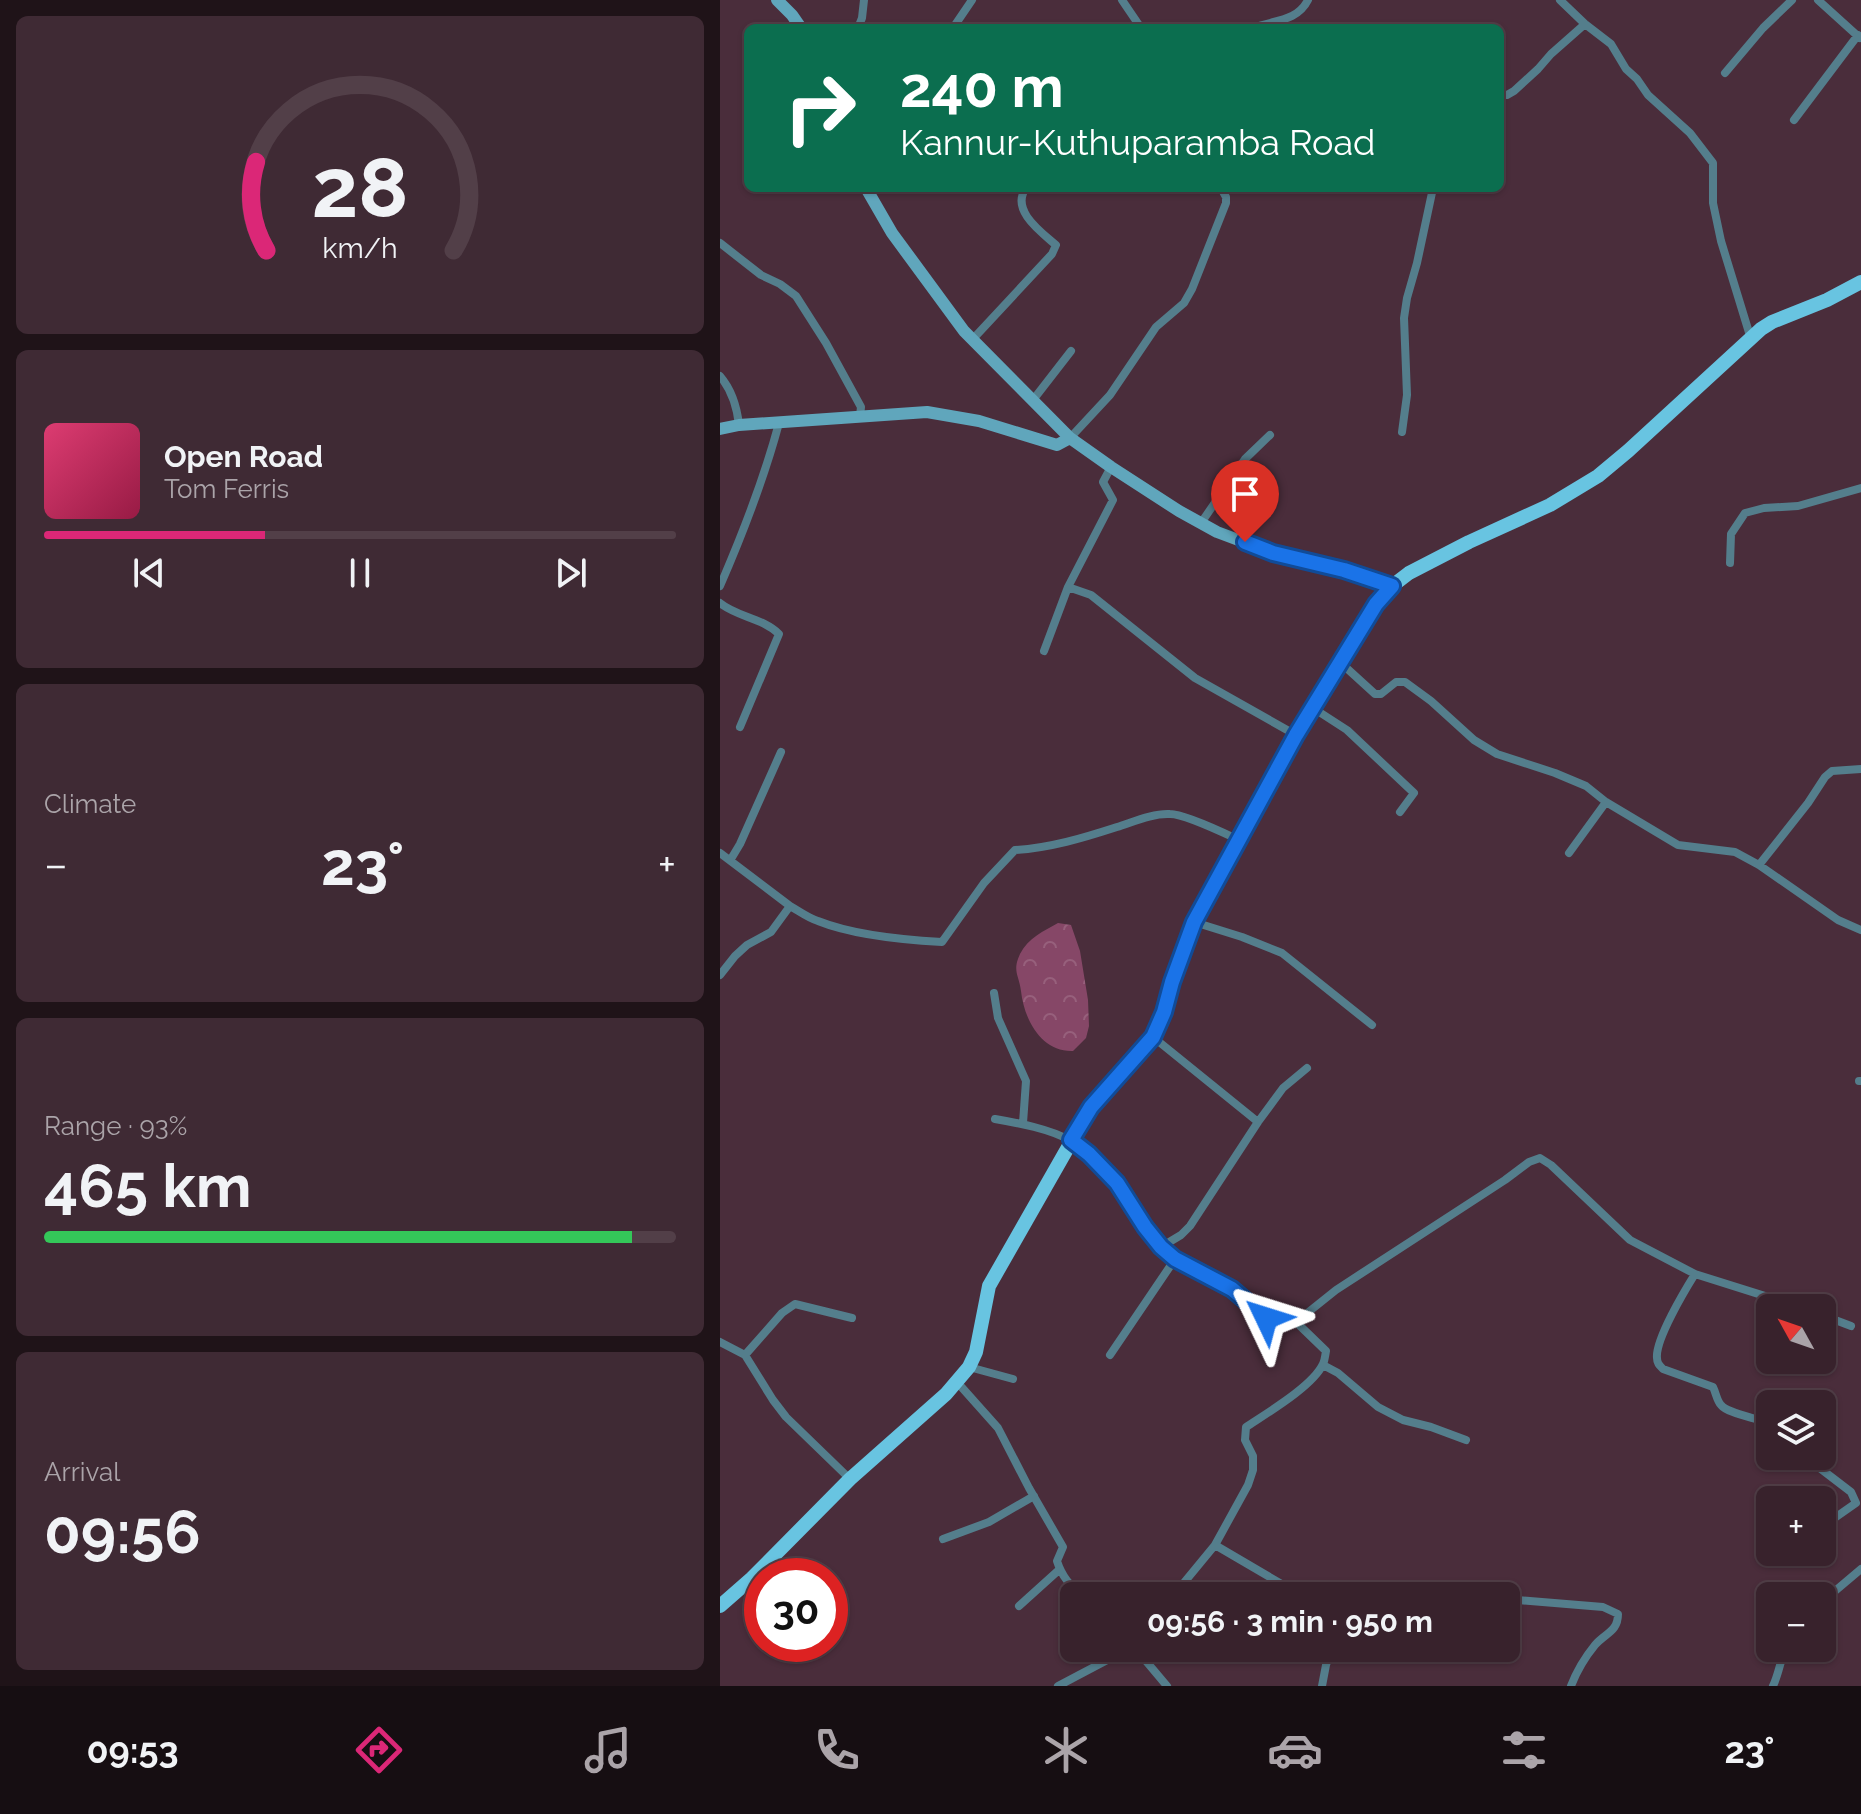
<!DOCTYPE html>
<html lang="en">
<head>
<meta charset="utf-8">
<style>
	body { margin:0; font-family:Raleway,sans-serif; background:#3f2a34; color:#f1f3f6; height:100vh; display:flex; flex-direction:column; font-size:30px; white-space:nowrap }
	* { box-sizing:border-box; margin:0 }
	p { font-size:26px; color:#aba4a9 }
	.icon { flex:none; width:44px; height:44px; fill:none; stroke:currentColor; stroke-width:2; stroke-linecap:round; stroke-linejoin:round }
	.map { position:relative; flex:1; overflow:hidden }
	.details { display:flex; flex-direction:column; gap:16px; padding:16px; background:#1f1318; width:720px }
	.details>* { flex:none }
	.hud { position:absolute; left:24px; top:24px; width:760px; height:168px; border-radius:12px; box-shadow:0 2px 6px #0004,0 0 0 2px #523f48; background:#0b6e4f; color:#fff; overflow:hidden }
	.needle { width:52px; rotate:310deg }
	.controls { position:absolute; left:1036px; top:1294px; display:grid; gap:16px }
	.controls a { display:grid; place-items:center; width:80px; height:80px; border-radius:12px; background:#38222c; box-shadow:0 2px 6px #0004,0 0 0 2px #523f48; font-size:40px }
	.speed { position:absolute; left:24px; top:1558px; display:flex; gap:16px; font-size:40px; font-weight:700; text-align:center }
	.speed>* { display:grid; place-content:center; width:104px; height:104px; border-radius:50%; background:#38222c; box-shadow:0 2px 6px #0004,0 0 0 2px #523f48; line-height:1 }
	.speed .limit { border:12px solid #d22; background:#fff; color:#111 }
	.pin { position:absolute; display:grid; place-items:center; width:68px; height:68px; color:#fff; margin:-82px -34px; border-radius:50% 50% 50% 0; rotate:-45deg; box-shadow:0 0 8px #0007 }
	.pin .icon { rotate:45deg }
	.me { position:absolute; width:88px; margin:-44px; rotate:311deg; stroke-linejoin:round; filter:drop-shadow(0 0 6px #0008) }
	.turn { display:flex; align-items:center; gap:28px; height:168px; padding:0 24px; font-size:36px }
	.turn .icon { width:104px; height:104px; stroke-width:2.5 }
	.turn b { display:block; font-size:56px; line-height:68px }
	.big { font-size:60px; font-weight:700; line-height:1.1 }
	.details .widget { flex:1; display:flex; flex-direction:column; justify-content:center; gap:12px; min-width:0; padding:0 28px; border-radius:12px; background:#3f2a34 }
	.details .dial { align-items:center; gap:0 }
	.dial svg { height:208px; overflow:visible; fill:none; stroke:#523f48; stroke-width:7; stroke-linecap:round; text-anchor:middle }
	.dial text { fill:#f1f3f6; stroke:none }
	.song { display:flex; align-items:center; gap:24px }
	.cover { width:96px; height:96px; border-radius:12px; background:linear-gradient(135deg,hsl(340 70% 55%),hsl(340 70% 35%)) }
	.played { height:8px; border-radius:4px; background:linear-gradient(90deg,#db2777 35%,#523f48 35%) }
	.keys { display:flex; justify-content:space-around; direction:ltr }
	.heat { display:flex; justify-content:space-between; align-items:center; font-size:44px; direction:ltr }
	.charge { height:12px; border-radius:6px; background:linear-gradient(90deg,#34c759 93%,#523f48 0) }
	.trip { position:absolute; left:340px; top:1582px; width:460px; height:80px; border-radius:12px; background:#38222c; box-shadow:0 2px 6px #0004,0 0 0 2px #523f48; font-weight:700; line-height:80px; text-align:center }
	.tabs { display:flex; height:128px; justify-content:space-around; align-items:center; background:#160e12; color:#aba4a9 }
	.tabs .icon { width:56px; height:56px }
	.tabs .current { color:#db2777 }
	.tabs b { font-size:36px; color:#f1f3f6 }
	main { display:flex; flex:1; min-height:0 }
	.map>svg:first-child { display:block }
	.park { fill:url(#park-crowns) }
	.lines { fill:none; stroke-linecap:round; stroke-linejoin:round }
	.minor { stroke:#547e8c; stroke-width:8 }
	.secondary { stroke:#60a6bc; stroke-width:12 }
	.primary { stroke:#68c4e1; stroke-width:14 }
	.route-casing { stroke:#114b97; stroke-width:20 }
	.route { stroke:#1a73e8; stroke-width:14 }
</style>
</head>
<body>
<main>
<section class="details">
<div class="widget dial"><svg viewBox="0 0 100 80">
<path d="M14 69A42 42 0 1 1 86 69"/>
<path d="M14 69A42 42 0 0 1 10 35" stroke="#db2777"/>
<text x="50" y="56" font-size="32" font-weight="700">28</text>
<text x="50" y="72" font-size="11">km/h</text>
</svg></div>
<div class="widget">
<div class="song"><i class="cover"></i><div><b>Open Road</b><p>Tom Ferris</p></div></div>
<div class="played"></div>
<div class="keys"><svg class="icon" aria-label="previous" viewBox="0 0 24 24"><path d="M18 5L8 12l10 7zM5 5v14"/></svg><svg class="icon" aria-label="pause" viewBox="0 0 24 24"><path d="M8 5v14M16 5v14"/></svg><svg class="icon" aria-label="next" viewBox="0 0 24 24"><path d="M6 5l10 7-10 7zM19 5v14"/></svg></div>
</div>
<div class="widget"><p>Climate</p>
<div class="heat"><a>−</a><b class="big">23°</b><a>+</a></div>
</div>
<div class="widget"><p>Range · 93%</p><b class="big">465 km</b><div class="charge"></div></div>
<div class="widget"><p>Arrival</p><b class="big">09:56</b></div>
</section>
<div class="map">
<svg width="1141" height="1686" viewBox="0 0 1141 1686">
	<defs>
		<pattern id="park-crowns" width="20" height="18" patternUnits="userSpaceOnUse" patternTransform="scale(2)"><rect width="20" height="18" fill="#864767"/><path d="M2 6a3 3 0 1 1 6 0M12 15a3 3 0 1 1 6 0" fill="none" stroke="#97607c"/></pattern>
	</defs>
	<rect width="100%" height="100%" fill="#4a2d3b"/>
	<path class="park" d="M338,923L351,925L360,951L368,1000L369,1026L366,1038L353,1051C321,1052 304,1019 301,991C299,975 292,971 300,954C308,938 324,931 338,923Z"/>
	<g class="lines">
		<path class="minor" d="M402,0L421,28
			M840,0L865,24L891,44L906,69L917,79L928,95L970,133L993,163V203L1001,241L1031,339
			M1098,0L1140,38
			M138,28L142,18L144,0
			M233,28L252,0
			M533,28C553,20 577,22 588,0
			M1005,73L1043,28L1072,0
			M780,95H787L794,91L818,69L831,54L865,24
			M1074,120L1138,35
			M0,243L41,275L60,284L76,296L106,343L141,407L140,416
			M252,340L332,254L336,245C321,232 290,210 306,188
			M0,376C12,390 17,407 19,425
			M313,400L351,351
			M682,432L687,395L684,318L687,298L697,263L713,188
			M350,438L390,395L436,327L464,303L472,289L506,203V197L501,188
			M391,467L383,482L393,500L348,587L371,595L475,678L576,735
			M481,523L525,459L550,435
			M1010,563L1011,534L1025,513L1044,508L1078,506L1141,488
			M0,586C23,533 44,479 59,423
			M0,603C17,617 43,618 59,634L20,727
			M324,651L348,587
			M621,663L655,694H661L676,682H685L711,701L754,740L777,754L835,773L866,786L886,802L958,845L1015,852L1039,865L1118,920L1141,930
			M593,708L627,730L694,793L680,812
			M0,853L70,906
			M849,853L886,802
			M11,859L20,844L61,752
			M1039,865L1088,803L1105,777L1112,771L1141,769
			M474,922L522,937L562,953L652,1025
			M0,975L15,956L27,945L51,932L70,906C79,911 88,918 98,921C133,935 185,940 222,942L264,883L295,850C330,848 363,838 397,827C413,822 433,813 450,814C465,814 504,833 519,840
			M274,993L278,1018L306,1081L303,1123
			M433,1037L538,1122L470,1226L461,1235L441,1247
			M1139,1081H1141
			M275,1119C298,1123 331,1129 351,1141C368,1150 385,1168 397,1182C414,1203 423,1229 442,1248C462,1267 488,1274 511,1288C528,1299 541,1315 559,1326L576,1322L616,1290L785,1180L809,1162L820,1158L831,1165L910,1240L975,1274L1083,1308
			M538,1122L563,1088L587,1068
			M975,1274C965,1290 935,1340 937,1358C937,1363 939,1365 943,1369L993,1387C996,1393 997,1401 1001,1405C1008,1414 1038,1418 1050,1424
			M1102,1315L1131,1326
			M576,1322L606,1351C605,1356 605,1360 603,1364C593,1386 547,1413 526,1427L525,1440L533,1456V1470L528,1485L495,1545L570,1589L576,1596
			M0,1342L25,1355L53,1400L66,1417L130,1479
			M25,1355L62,1313L75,1304L132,1318
			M390,1355L455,1259
			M603,1365L618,1373L658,1407L683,1420L711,1427L746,1440
			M249,1367L293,1379
			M237,1382L278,1428L309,1488L343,1547L337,1561C342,1577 350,1585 362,1596
			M1084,1456L1131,1492L1136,1503L1116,1517L1102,1524
			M223,1539L269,1522L314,1496
			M1043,1551L1050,1548
			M453,1596L495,1545
			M711,1596C731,1589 748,1593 768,1596
			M786,1599L883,1607L898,1614C898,1632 885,1633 875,1645C866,1656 856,1673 851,1686
			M1102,1602L1141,1569
			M299,1606L340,1569
			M415,1648L447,1686
			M338,1686L410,1648
			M602,1686L606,1665L612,1648
			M1053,1686C1059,1673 1060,1661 1066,1648"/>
		<path class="secondary" d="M57,0L72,15L81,28
			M146,188L172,233L244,331L350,438L391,467L459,511L497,532L553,553L624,570L672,586
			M0,429L19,425L207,412L259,421L337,445L350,438"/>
		<path class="primary" d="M0,1606L32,1578L130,1479L226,1394L249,1367L256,1352L269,1286L371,1107L433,1037L444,1012L452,982L474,922L576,735L656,604L672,586L689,573L749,542L830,505L878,476L908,451L1041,329L1052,322L1107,300L1141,282"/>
	</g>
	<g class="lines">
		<defs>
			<path id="route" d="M525,542L553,553L624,570L672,586L656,604L576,735L474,922L452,982L444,1012L433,1037L371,1107L351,1140L369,1154L397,1183L425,1227L441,1247L455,1259L512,1289L546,1318"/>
		</defs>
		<use href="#route" class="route-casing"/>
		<use href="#route" class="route"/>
	</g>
</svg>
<div class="controls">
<a><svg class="needle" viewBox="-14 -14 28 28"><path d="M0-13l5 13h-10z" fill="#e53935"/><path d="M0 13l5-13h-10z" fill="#aba4a9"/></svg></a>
<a><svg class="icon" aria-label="layers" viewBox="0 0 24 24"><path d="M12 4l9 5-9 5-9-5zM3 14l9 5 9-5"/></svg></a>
<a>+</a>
<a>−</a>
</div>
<div class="speed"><div class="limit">30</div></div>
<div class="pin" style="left:525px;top:542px;background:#d93025"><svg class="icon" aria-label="arrive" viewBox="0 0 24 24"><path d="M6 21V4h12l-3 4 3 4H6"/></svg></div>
<svg class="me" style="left:546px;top:1318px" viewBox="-20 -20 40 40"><path d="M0-17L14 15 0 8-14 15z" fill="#1a73e8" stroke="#fff" stroke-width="4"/></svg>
<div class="trip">09:56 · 3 min · 950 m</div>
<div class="hud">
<div class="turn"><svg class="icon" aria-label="right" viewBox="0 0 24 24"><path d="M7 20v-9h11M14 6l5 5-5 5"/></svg><div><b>240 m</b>Kannur-Kuthuparamba Road</div></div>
</div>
</div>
</main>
<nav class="tabs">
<b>09:53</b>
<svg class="icon current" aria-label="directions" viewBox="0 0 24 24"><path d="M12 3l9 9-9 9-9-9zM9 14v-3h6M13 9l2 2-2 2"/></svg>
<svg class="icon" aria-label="music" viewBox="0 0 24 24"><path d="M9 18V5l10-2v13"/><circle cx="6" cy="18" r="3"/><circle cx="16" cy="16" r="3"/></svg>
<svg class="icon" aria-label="phone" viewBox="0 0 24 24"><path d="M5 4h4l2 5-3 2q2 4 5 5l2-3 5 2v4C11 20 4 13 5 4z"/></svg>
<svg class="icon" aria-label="climate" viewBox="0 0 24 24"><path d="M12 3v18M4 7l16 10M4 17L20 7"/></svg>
<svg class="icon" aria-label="car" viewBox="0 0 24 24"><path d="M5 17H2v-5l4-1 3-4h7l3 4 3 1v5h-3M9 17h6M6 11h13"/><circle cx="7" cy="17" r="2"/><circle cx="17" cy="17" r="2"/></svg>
<svg class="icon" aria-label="filters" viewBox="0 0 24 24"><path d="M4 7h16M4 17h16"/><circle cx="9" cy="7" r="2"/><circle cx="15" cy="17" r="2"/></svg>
<b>23°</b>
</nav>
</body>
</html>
